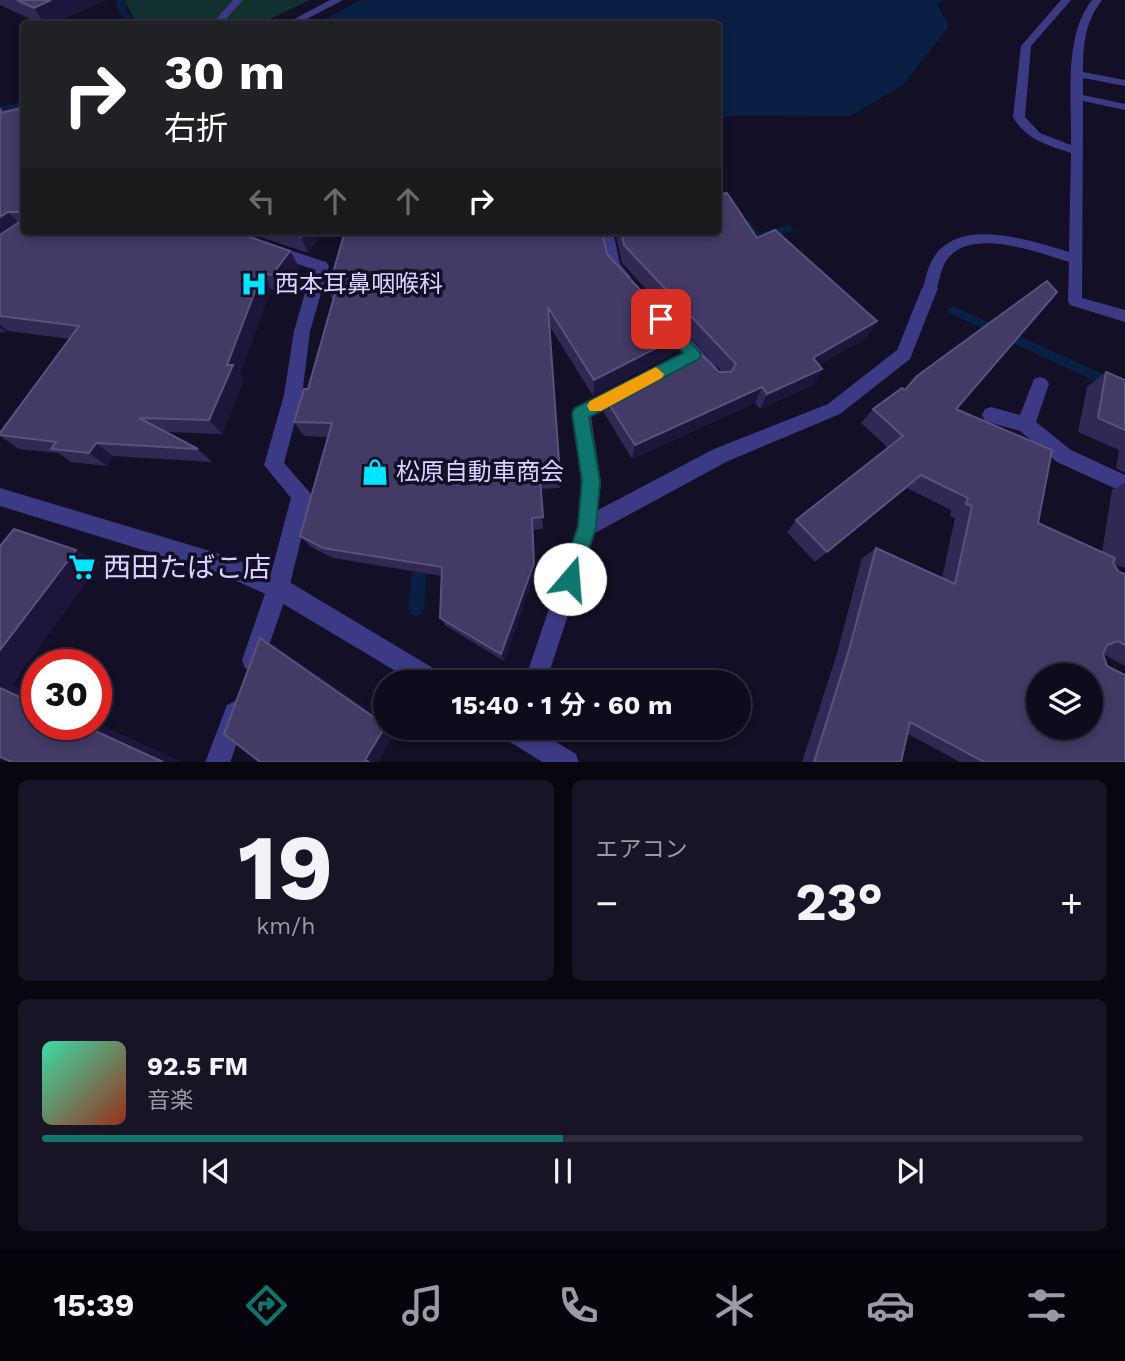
<!DOCTYPE html>
<html lang="ja">
<head>
<meta charset="utf-8">
<style>
	body { margin:0; font-family:"Work Sans","Noto Sans JP",sans-serif; background:#171425; color:#f1f3f6; height:100vh; display:flex; flex-direction:column; font-size:26px; white-space:nowrap }
	* { box-sizing:border-box; margin:0 }
	p { font-size:23px; color:#9b9ba3 }
	.icon { flex:none; width:38px; height:38px; fill:none; stroke:currentColor; stroke-width:2; stroke-linecap:round; stroke-linejoin:round }
	.map { position:relative; height:762px; overflow:hidden }
	.sheet { display:flex; flex-direction:column; gap:18px; padding:18px; background:#08060f; flex:1 }
	.sheet>* { flex:none }
	.banner { position:absolute; left:21px; top:21px; width:700px; height:214px; border-radius:7px; box-shadow:0 4px 10px #0003,0 0 0 2px #2e2b3b; background:#202124; color:#fff; overflow:hidden }
	.tools { position:absolute; left:1026px; top:663px; display:grid; gap:14px }
	.tools a { display:grid; place-items:center; width:77px; height:77px; border-radius:50%; background:#0e0b1c; box-shadow:0 4px 10px #0003,0 0 0 2px #2e2b3b; font-size:35px }
	.speed { position:absolute; left:21px; top:649px; display:flex; gap:14px; font-size:35px; font-weight:700; text-align:center }
	.speed>* { display:grid; place-content:center; width:91px; height:91px; border-radius:50%; background:#0e0b1c; box-shadow:0 4px 10px #0003,0 0 0 2px #2e2b3b; line-height:1 }
	.speed .limit { border:10px solid #d22; background:#fff; color:#111 }
	.pin { position:absolute; display:grid; place-items:center; width:60px; height:60px; color:#fff; margin:-30px; border-radius:14px; box-shadow:0 4px 10px #0006 }
	.me { position:absolute; width:77px; margin:-38px; rotate:18deg; stroke-linejoin:round; filter:drop-shadow(0 0 5px #0008) }
	.turn { display:flex; align-items:center; gap:24px; height:147px; padding:0 28px; font-size:32px }
	.turn .icon { width:91px; height:91px; stroke-width:2.5 }
	.turn b { display:block; font-size:49px; line-height:60px }
	.lanes { display:flex; align-items:center; height:66px; padding:0 28px; background:#0003; justify-content:center; gap:35px; direction:ltr }
	.lanes .off { opacity:.35 }
	.big { font-size:52px; font-weight:700; line-height:1.1 }
	.sheet .widget { flex:1; display:flex; flex-direction:column; justify-content:center; gap:10px; min-width:0; padding:0 24px; border-radius:10px; background:#171425 }
	.sheet .dial { align-items:center; gap:0 }
	.dial b { font-size:91px; line-height:1 }
	.song { display:flex; align-items:center; gap:21px }
	.cover { width:84px; height:84px; border-radius:10px; background:linear-gradient(135deg,hsl(160 70% 55%),hsl(10 70% 35%)) }
	.played { height:7px; border-radius:4px; background:linear-gradient(90deg,#0f766e 50%,#2e2b3b 50%) }
	.keys { display:flex; justify-content:space-around; direction:ltr }
	.heat { display:flex; justify-content:space-between; align-items:center; font-size:38px; direction:ltr }
	.sheet .tiles { flex:1; display:grid; gap:18px; grid-template-columns:1fr 1fr }
	.widget:last-child { grid-column:span 2 }
	.trip { position:absolute; left:373px; top:670px; width:378px; height:70px; border-radius:35px; background:#0e0b1c; box-shadow:0 4px 10px #0003,0 0 0 2px #2e2b3b; font-weight:700; line-height:70px; text-align:center }
	.tabs { display:flex; height:112px; justify-content:space-around; align-items:center; background:#06040b; color:#9b9ba3 }
	.tabs .icon { width:49px; height:49px }
	.tabs .selected { color:#0f766e }
	.tabs b { font-size:32px; color:#f1f3f6 }
	.map>svg:first-child { display:block }
	.green { fill:#12302f }
	.water { fill:#0a1f44 }
	.lines { fill:none; stroke-linecap:round; stroke-linejoin:round }
	.stream { fill:#0a1f44; fill-rule:evenodd }
	.service { fill:#3d3a85; fill-rule:evenodd }
	.minor { fill:#3d3a85; fill-rule:evenodd }
	.tertiary { fill:#3d3a85; fill-rule:evenodd }
	.wall { fill:#312854 }
	.shaded-wall { fill:#1d163a }
	.building { fill:#433a66; stroke:#5a527e; stroke-width:2; fill-rule:evenodd }
	.route { fill:#0f766e; stroke:#0a4d48; stroke-width:2 }
	.slow { fill:#f59e0b }
	.labels { text-anchor:middle; stroke-width:7; stroke-linejoin:round; paint-order:stroke }
	.poi-label { font-size:24px; fill:#d9d4ff; stroke:#130f26; text-anchor:start }
	.near-poi-label { font-size:28px; fill:#d9d4ff; stroke:#130f26; text-anchor:start }
</style>
</head>
<body>
<div class="map">
<svg width="1125" height="763" viewBox="0 0 1125 763">
	<rect width="100%" height="100%" fill="#130f26"/>
	<path class="green" d="M124,0H310L260,24H137Z"/>
	<path class="water" d="M361,0H942L937,5L949,26L903,85L850,116L736,115L718,118V24H315Z"/>
	<g class="lines">
		<path class="stream" d="M116,0H124L127,12L135,24H129L119,12Z
			M24,102V107L0,113V107Z
			M745,220L749,221L759,233L789,225L794,229L793,231L757,241L753,240L740,223Z
			M953,306L1125,384V395L949,313L947,310Z
			M421,551L426,553L428,558L424,608L421,613L416,616L411,613L408,608L414,558L416,553Z"/>
		<path class="service" d="M233,0H243L225,20L224,24H216L217,18Z
			M1061,0H1071L1031,46L1025,117L1040,133L1071,145C1072,101 1063,36 1092,0H1102C1085,22 1083,44 1083,72L1125,80V86L1083,78V95L1125,104V110L1083,101L1082,298L1125,310V322L1070,305L1068,301L1069,262C1037,252 969,226 946,261C940,270 940,282 935,292L930,293L923,288C926,277 928,266 934,257C961,216 1032,241 1069,252L1071,153C1048,145 1026,140 1013,117L1021,46Z"/>
		<path class="minor" d="M330,0H343L297,24H285Z
			M599,231H613L620,264L631,277L628,281H618L605,266Z
			M271,244L326,262L329,266L310,331L302,395L284,463L312,495L289,588L261,668L253,671L245,668L242,660L267,588L291,498L264,465L284,395L294,331L312,269L266,253L264,249L266,245Z
			M930,282L938,288L910,359L840,414L728,461L595,533L546,682H524L577,527L581,482L572,413L575,408L624,383L630,385L633,390L630,395L591,417L601,482L598,510L714,449L828,404L897,350L922,288Z
			M666,318L672,319L715,365L718,370L715,375H703L660,329L658,324Z
			M1040,377L1046,379L1049,384L1036,422L1071,450L1125,475V493L1057,462L1020,431L985,421L982,415L985,409L991,407L1020,415L1034,379Z
			M235,701L243,705L247,713L230,763H205L227,705Z"/>
		<path class="tertiary" d="M0,488L230,557L286,580L443,674L446,682H414L270,596L221,574L0,506Z
			M499,728H533L576,754L579,763H544L502,737Z"/>
	</g>
	<path class="wall" d="M0,0H106L52,24H41L0,5Z
		M0,107L4,112L24,107V231L290,251L299,267L281,292L271,289L240,374L244,380L222,434L166,432L198,449L212,462L113,456L107,466L71,462L58,453L19,449L0,436V433L70,339L8,331L6,333L0,332Z
		M243,231H324L308,253Z
		M615,231H718L757,238L877,321L866,338L819,365L822,369L813,385L760,409L755,403L632,459L604,413L605,398L722,372L622,263Z
		M607,254L682,335L678,351L593,396L549,325L560,488L541,489L543,529L533,530L535,573L504,661L446,626L440,618L442,576L333,558L311,547L300,536L328,437L304,436L294,422L308,389L333,301L328,290Z
		M1106,372L1125,380V473L1116,468L1119,450L1078,432L1087,387Z
		M905,390L956,409L1038,523L1102,552L1112,490L1125,483V568L1114,564L1119,572L1125,574V666L1103,654L1125,762H960L908,734L901,762H802L836,657L862,558L876,548L942,578L955,518L950,516L951,510L907,488L815,562L787,532L796,520L888,448L861,423L873,409Z"/>
	<path class="shaded-wall" d="M51,0H106L52,24H45L34,8Z
		M8,212L24,229L0,245V217Z
		M305,231H324L308,253L301,237Z
		M290,251L299,267L281,292L272,275Z
		M262,273L271,289L240,374L244,380L222,434L209,420L227,365Z
		M877,321L866,338L804,374L813,358Z
		M0,324L8,331L6,333L0,328Z
		M682,335L678,351L593,396L594,380Z
		M822,369L813,385L760,409L767,394Z
		M762,387L755,403L632,459L635,445Z
		M96,443L113,456L107,466L89,453Z
		M921,475L907,488L815,562L827,552Z
		M532,518L535,573L504,661L501,654Z
		M76,550L101,562L12,685L37,696V705L0,688V650Z
		M260,638L277,647L385,722V725Z
		M96,723L183,762H163L80,724H96Z
		M385,728H394L397,730L378,762H369L365,760Z"/>
	<path class="building" d="M17,0H51L34,8Z
		M24,107V212H8L0,217V109L1,113Z
		M718,187L723,194L727,193L757,238L775,230L877,321L813,358L822,369L767,394L762,387L635,445L605,398L696,350L719,372H731L736,364L624,245L621,231H718Z
		M24,219V231H233L290,251L272,275L262,273L227,365H233L209,420L139,418L198,449L96,443L89,453L51,449L56,442L0,435V433L79,326L0,316V235Z
		M284,231H305L301,237Z
		M345,231H602L607,254L682,335L594,380L548,307L560,475L540,476L543,517L532,518L534,563L501,654L440,618L442,567L323,548L300,536L332,423L294,422L304,389H308L336,290H328Z
		M1047,281L1057,292L956,409L1052,450L1038,523L1115,558L1113,563L1119,572L1125,574V645L1118,641L1107,645L1103,654L1107,666L1125,675V762H984L910,722L901,762H814L849,650L876,548L955,584L972,506L966,504L968,498L921,475L827,552L796,520L903,436L873,409L902,388L905,390L917,376ZM1038,676H1090V728H1038Z
		M1106,372L1125,380V430L1098,418Z
		M14,529L76,550L0,650V546Z
		M260,638L385,725V727L365,760L369,762H260L224,734Z
		M0,688L37,705V724H80L163,762H12L0,757Z"/>
	<path class="route" d="M661,313L667,315L701,354L699,359L589,417L600,481L596,527L577,586L570,589L563,586L560,579L578,527L582,481L572,413L575,408L683,353L656,323L654,319L656,315Z"/>
	<path class="slow" d="M656,367L664,374L662,378L601,411H590L587,406L590,401Z"/>
	<defs>
		<symbol id="hospital-bare" viewBox="-9 -9 18 18"><path d="M-5-5h3v3.5h4V-5h3V5h-3V1.5h-4V5h-3Z" fill="#00e5ff" stroke="#130f26" stroke-width="2.5" paint-order="stroke"/></symbol>
		<symbol id="shop-bare" viewBox="-9 -9 18 18"><path d="M-5-2.5h2.3a2.7 3.5 0 0 1 5.4 0H5L5.5 6h-11ZM-1.5-2.5h3a1.5 2.3 0 0 0-3 0Z" fill="#00e5ff" stroke="#130f26" stroke-width="2.5" paint-order="stroke"/></symbol>
		<symbol id="supermarket-bare" viewBox="-9 -9 18 18"><path d="M-6-5.5h2.5l.6 2H6L4.5 2H-2.5L-4.4-4H-6ZM-1.5 3.2a1.3 1.3 0 1 0 .1 0ZM3 3.2a1.3 1.3 0 1 0 .1 0Z" fill="#00e5ff" stroke="#130f26" stroke-width="2.5" paint-order="stroke"/></symbol>
	</defs>
	<g fill-rule="evenodd">
		<use href="#hospital-bare" x="235" y="265" width="38" height="38"/>
		<use href="#shop-bare" x="356" y="453" width="38" height="38"/>
		<use href="#supermarket-bare" x="63" y="548" width="38" height="38"/>
	</g>
	<g class="labels">
		<g class="poi-label">
			<text x="275" y="292">西本耳鼻咽喉科</text>
			<text x="396" y="480">松原自動車商会</text>
		</g>
		<g class="near-poi-label">
			<text x="103" y="577">西田たばこ店</text>
		</g>
	</g>
</svg>
<div class="tools">
<a><svg class="icon" aria-label="layers" viewBox="0 0 24 24"><path d="M12 4l9 5-9 5-9-5zM3 14l9 5 9-5"/></svg></a>
</div>
<div class="speed"><div class="limit">30</div></div>
<div class="pin" style="left:661px;top:319px;background:#d93025"><svg class="icon" aria-label="arrive" viewBox="0 0 24 24"><path d="M6 21V4h12l-3 4 3 4H6"/></svg></div>
<svg class="me" style="left:570px;top:579px" viewBox="-20 -20 40 40"><circle r="19" fill="#fff"/><path d="M0-13L10 11 0 6-10 11z" fill="#0f766e"/></svg>
<div class="trip">15:40 · 1 分 · 60 m</div>
<div class="banner">
<div class="turn"><svg class="icon" aria-label="right" viewBox="0 0 24 24"><path d="M7 20v-9h11M14 6l5 5-5 5"/></svg><div><b>30 m</b>右折</div></div>
<div class="lanes"><svg class="icon off" aria-label="left" viewBox="0 0 24 24"><path d="M17 20v-9H6M10 6l-5 5 5 5"/></svg><svg class="icon off" aria-label="ahead" viewBox="0 0 24 24"><path d="M12 20V5M6 11l6-6 6 6"/></svg><svg class="icon off" aria-label="ahead" viewBox="0 0 24 24"><path d="M12 20V5M6 11l6-6 6 6"/></svg><svg class="icon" aria-label="right" viewBox="0 0 24 24"><path d="M7 20v-9h11M14 6l5 5-5 5"/></svg></div>
</div>
</div>
<section class="sheet">
<div class="tiles">
<div class="widget dial"><b>19</b><p>km/h</p></div>
<div class="widget"><p>エアコン</p>
<div class="heat"><a>−</a><b class="big">23°</b><a>+</a></div>
</div>
<div class="widget">
<div class="song"><i class="cover"></i><div><b>92.5 FM</b><p>音楽</p></div></div>
<div class="played"></div>
<div class="keys"><svg class="icon" aria-label="previous" viewBox="0 0 24 24"><path d="M18 5L8 12l10 7zM5 5v14"/></svg><svg class="icon" aria-label="pause" viewBox="0 0 24 24"><path d="M8 5v14M16 5v14"/></svg><svg class="icon" aria-label="next" viewBox="0 0 24 24"><path d="M6 5l10 7-10 7zM19 5v14"/></svg></div>
</div>
</div>
</section>
<nav class="tabs">
<b>15:39</b>
<svg class="icon selected" aria-label="directions" viewBox="0 0 24 24"><path d="M12 3l9 9-9 9-9-9zM9 14v-3h6M13 9l2 2-2 2"/></svg>
<svg class="icon" aria-label="music" viewBox="0 0 24 24"><path d="M9 18V5l10-2v13"/><circle cx="6" cy="18" r="3"/><circle cx="16" cy="16" r="3"/></svg>
<svg class="icon" aria-label="phone" viewBox="0 0 24 24"><path d="M5 4h4l2 5-3 2q2 4 5 5l2-3 5 2v4C11 20 4 13 5 4z"/></svg>
<svg class="icon" aria-label="climate" viewBox="0 0 24 24"><path d="M12 3v18M4 7l16 10M4 17L20 7"/></svg>
<svg class="icon" aria-label="car" viewBox="0 0 24 24"><path d="M5 17H2v-5l4-1 3-4h7l3 4 3 1v5h-3M9 17h6M6 11h13"/><circle cx="7" cy="17" r="2"/><circle cx="17" cy="17" r="2"/></svg>
<svg class="icon" aria-label="filters" viewBox="0 0 24 24"><path d="M4 7h16M4 17h16"/><circle cx="9" cy="7" r="2"/><circle cx="15" cy="17" r="2"/></svg>
</nav>
</body>
</html>
